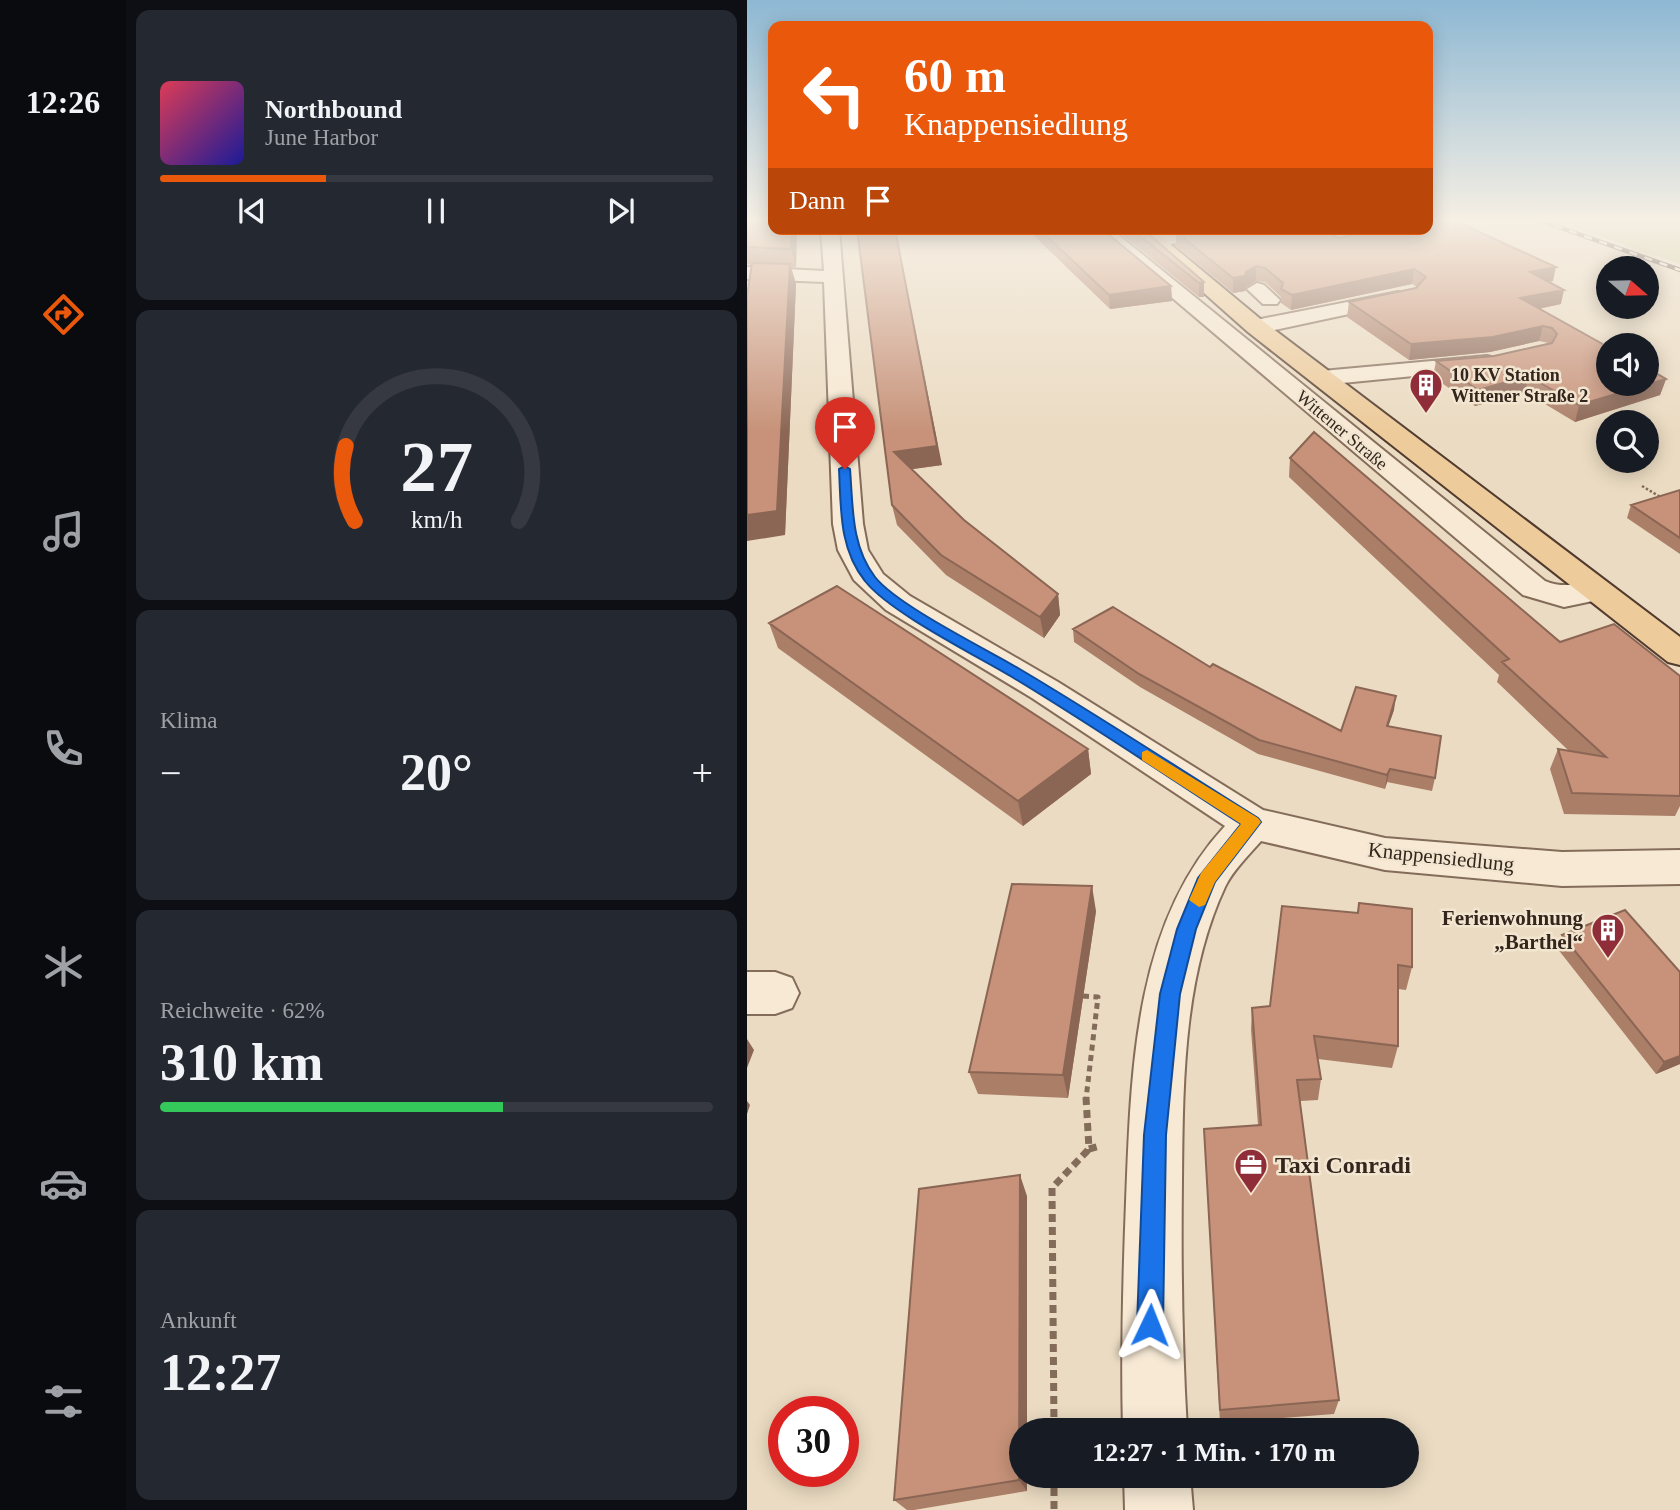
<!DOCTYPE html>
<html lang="de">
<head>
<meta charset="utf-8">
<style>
	body { margin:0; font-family:"Times New Roman",serif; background:#242831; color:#f1f3f6; height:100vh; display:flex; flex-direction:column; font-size:26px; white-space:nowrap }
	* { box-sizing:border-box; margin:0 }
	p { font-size:23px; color:#9ea1a6 }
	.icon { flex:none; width:38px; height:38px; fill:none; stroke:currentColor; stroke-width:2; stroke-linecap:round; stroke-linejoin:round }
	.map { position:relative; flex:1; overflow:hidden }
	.panel { display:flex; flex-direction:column; gap:10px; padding:10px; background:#0d0f14; width:621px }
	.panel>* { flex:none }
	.top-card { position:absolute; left:21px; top:21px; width:665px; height:214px; border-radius:14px; box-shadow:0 4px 18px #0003; background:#ea580c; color:#fff; overflow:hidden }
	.needle { width:46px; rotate:110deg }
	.controls { position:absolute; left:849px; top:256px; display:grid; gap:14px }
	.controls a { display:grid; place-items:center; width:63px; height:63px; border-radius:50%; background:#171b24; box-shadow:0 4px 18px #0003; font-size:35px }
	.speed { position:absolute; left:21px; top:1396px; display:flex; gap:14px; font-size:35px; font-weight:700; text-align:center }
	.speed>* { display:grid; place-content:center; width:91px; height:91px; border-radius:50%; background:#171b24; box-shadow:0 4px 18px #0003; line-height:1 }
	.speed .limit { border:10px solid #d22; background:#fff; color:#111 }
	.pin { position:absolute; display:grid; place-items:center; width:60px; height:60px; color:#fff; margin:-72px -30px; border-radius:50% 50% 50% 0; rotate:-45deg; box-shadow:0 0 7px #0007 }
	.pin .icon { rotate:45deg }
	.me { position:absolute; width:77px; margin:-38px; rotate:2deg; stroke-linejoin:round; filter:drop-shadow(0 0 5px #0008) }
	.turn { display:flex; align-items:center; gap:24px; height:147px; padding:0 21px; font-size:32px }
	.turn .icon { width:91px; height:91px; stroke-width:2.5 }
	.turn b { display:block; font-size:49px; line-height:60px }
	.then { display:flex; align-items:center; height:66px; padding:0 21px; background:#0003; gap:14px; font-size:26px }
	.big { font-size:52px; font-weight:700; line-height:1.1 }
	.panel .tile { flex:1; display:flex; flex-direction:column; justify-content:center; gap:10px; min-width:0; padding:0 24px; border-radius:14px; background:#242831 }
	.panel .dial { align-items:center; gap:0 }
	.dial svg { height:182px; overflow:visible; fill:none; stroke:#363941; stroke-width:7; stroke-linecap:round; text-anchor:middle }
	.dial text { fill:#f1f3f6; stroke:none }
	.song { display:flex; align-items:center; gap:21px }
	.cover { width:84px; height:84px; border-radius:10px; background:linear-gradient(135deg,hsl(350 70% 55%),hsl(240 70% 35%)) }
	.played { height:7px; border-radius:4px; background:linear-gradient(90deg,#ea580c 30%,#363941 30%) }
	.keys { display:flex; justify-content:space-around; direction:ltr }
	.heat { display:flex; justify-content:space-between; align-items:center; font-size:38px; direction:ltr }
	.charge { height:10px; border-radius:5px; background:linear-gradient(90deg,#34c759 62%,#363941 0) }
	.trip { position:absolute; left:262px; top:1418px; width:410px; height:70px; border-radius:35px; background:#171b24; box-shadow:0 4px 18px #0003; font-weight:700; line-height:70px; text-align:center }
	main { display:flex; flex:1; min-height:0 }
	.tabs { display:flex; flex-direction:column; width:126px; justify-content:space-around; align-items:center; background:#090b0e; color:#9ea1a6 }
	.tabs .icon { width:49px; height:49px }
	.tabs .on { color:#ea580c }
	.tabs b { font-size:32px; color:#f1f3f6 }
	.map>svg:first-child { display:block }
	.green { fill:#c8c896 }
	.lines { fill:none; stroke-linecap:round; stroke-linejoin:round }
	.minor-casing { stroke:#846c5a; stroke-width:4 }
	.major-casing { stroke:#513b2e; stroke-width:4 }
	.path-far2 { stroke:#846c5a; stroke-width:2.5; stroke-dasharray:2.5 2; stroke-linecap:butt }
	.path-far1 { stroke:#846c5a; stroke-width:5; stroke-dasharray:6 4.5; stroke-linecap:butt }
	.path { stroke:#846c5a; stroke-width:7; stroke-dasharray:8 5; stroke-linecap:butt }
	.minor { fill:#f7e9d4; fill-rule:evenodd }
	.major { fill:#edcb9b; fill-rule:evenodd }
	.rail-casing { stroke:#34261d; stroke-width:4.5 }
	.rail { stroke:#f3e6d1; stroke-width:2.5; stroke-dasharray:8; stroke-linecap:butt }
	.wall { fill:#ab7e68 }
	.shaded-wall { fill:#8b6655 }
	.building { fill:#c79279; stroke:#8b6655; stroke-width:2 }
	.route { fill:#1a73e8; stroke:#114b97; stroke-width:2 }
	.slow { fill:#f59e0b }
	.labels { text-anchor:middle; stroke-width:5; stroke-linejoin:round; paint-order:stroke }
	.far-poi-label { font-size:18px; font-weight:bold; fill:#34261d; stroke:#f3e6d1; text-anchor:start }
	.far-street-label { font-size:18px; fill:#34261d; stroke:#f3e6d1 }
	.street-label { font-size:21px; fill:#34261d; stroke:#f3e6d1 }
	.poi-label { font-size:21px; font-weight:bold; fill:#34261d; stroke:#f3e6d1; text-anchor:end }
	.near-poi-label { font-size:24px; font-weight:bold; fill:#34261d; stroke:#f3e6d1; text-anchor:start }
</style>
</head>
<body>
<main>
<nav class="tabs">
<b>12:26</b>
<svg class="icon on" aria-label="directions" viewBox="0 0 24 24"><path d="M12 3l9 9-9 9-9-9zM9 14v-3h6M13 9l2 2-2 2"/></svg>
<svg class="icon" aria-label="music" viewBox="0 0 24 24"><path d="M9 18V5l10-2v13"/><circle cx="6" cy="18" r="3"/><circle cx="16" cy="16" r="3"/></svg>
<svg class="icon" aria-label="phone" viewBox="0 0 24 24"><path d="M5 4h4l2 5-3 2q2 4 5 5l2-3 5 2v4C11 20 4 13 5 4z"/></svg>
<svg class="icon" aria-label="climate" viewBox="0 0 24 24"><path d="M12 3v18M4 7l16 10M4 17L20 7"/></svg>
<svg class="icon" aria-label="car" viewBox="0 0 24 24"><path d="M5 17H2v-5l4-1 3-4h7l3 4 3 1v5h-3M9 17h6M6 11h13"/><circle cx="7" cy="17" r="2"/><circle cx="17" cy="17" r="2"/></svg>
<svg class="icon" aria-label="filters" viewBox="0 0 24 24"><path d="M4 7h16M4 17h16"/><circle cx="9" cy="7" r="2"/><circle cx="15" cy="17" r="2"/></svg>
</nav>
<section class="panel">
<div class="tile">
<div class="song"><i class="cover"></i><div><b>Northbound</b><p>June Harbor</p></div></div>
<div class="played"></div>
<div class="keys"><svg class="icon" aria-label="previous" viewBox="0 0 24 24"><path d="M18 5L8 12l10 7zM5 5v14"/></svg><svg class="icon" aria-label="pause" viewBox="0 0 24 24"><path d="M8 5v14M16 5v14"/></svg><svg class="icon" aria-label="next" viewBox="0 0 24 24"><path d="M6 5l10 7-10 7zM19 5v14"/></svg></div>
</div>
<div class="tile dial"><svg viewBox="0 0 100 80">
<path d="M14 69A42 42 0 1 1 86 69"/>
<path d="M14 69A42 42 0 0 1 10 36" stroke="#ea580c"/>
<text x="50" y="56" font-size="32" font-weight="700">27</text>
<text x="50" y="72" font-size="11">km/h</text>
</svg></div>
<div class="tile"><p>Klima</p>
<div class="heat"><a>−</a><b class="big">20°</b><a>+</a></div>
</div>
<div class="tile"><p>Reichweite · 62%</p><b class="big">310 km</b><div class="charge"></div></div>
<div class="tile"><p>Ankunft</p><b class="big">12:27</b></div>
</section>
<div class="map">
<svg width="933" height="1510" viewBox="0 0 933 1510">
	<rect width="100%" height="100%" fill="#ebdbc2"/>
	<path class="green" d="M806,220H933V264Z"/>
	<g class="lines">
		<defs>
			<path id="minor" d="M74,229H92L116,524L121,550L136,574L163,596L311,682L516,810L638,838L815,852L933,850V884L815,886L638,870L514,841C502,855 486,870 478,887C436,977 436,1082 435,1180C434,1263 435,1346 440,1430H376C374,1354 376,1278 379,1202C384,1075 386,925 478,826L285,698L139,610L107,580L91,550L86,524L77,282L0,279V267L77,271Z
				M344,229H364L798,581C821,591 838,579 860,584L865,591L860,598L817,607L776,595Z
				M445,229H488L479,234L407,247L398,241L400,237Z
				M510,283L517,285L533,300L530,304H516L500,289Z
				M651,292L658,294L661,298L658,302L509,334L498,327L509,320Z
				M740,356L748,358L752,363L748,368L575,385L567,383L563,378L567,373L575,371Z
				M0,972H28L45,978L52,993L45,1008L28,1014H0Z
				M377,1475H443L446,1510H378Z"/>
			<path id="major" d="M385,229H405L517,322L933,637V665L921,662L501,332Z"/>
		</defs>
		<use href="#minor" class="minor-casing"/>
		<use href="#major" class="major-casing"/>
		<path class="path-far2" d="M895,486L915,498"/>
		<path class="path-far1" d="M336,996L351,997L339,1099"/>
		<path class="path" d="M339,1097L342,1149L353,1146
			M307,1430L305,1188L342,1149
			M307,1475V1510"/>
		<use href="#minor" class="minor"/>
		<use href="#major" class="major"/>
		<defs>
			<path id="rail" d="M792,220L933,270"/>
		</defs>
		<use href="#rail" class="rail-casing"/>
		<use href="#rail" class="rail"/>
	</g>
	<path class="wall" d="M0,220L26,229H50L49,267H44L49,284L38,535L5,265L0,264Z
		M110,229L195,465L165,469L217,520L311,594L313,615L297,638L199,575L150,525L145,505Z
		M280,229H355L424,286L425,301L363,309Z
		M368,229H396L457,282V297H452Z
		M429,232L592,238L806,281L802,282L814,304L792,309L919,379L913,395L828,422L778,392L728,406L686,377L689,361L747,356L802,343L792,341L743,352L662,360L600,317L602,302L670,287L665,284L544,310L534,303V297L518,282L509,281L499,287L498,291L486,293L429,246Z
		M543,458L813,642L933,676V806L928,816L817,814L803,769L811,749L822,751L750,682L752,675L542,477Z
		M933,490V554L880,518L884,505Z
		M22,623L341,749L344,774L276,826L31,648Z
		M326,629L463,667L594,731L647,710L641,726L688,778L685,791L640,782L638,789L511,754L393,687L327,642Z
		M612,903L665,967L659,990L651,989V1046L645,1068L571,1059L574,1079L571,1100L553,1101L592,1400L587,1414L473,1423L457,1129L511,1125L504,1030L505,1008L523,1006L610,913Z
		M349,911L321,1098L231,1094L222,1072Z
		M815,935L933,1064L909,1074L810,948Z
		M280,1196L275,1475H280V1491L167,1510H160L147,1500Z"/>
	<path class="shaded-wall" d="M45,229H50L49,267L44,249Z
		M148,229L195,465L152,471L147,452Z
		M413,229H429L413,232Z
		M43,264L49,284L38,535L0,541V515Z
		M509,266V281L499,287L498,291L486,293V278Z
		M809,267L806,281L780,286L783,272Z
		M667,269L665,284L544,310L545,295Z
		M457,282V297H452V283Z
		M424,286L425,301L363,309L362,295Z
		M817,290L814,304L770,313L773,298Z
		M796,326L792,341L743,352L662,360L664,344Z
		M781,376L778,392L728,406L731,390Z
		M919,379L913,395L828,422L832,405Z
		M311,594L313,615L297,638L293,617Z
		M649,696L647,710L637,739L640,726Z
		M341,749L344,774L276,826L271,801Z
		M643,769L640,782L638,789L640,775Z
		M345,886L349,911L321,1098L316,1075Z
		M0,1039L7,1050L0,1068Z
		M933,1056V1064L909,1074L917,1062Z
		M0,1101L3,1105L0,1114Z
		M273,1175L280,1196V1430H275V1475H280V1491L272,1480Z"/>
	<path class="building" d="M0,220H26V229H45L44,249L0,247Z
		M706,220L809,267L783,272L817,290L773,298L861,347V383H900V368L919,379L832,405L781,376L731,390L689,361L747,356L805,343L810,334L805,328L796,326L746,337L664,344L602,302L669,288L679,277L667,269L545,295L534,289L536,283L518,268L509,266L499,272L498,276L486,278L429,232L445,229H577L592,238L636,229H681V221Z
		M110,229H148L190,446L147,452L217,520L311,594L293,617L194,555L145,505Z
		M292,229H355L424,286L362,295Z
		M384,229H396L457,282L452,283Z
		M5,263L43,264L30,511L0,515V296Z
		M567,432L813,642L867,624L933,676V796L825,793L811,749L859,757L755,662L762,659L543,458Z
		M933,490V538L884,505Z
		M90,586L341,749L271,801L22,623Z
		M366,607L463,667L466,664L594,731L609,687L649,696L640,726L694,736L688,778L643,769L640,775L512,740L392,674L326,629Z
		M265,884L345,886L316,1075L222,1072Z
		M612,903L665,909V967L651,965V1046L567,1036L574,1079L550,1080L592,1400L473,1410L457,1129L514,1125L505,1008L523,1006L535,906L611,913Z
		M878,910L933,972V1056L917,1062L815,935Z
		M273,1175L272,1480L147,1500L172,1189Z"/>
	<linearGradient id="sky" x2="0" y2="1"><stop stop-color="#8db8d3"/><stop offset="0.51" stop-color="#f6efe4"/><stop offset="1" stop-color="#f6efe4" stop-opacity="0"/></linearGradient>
	<rect width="933" height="432" fill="url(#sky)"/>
	<path class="route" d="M98,466L103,469C106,506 104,546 128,577C150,605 237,648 271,668C352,716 431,768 511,818L514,822L468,882L449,929L433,994L419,1135L416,1325L412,1334L403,1337L394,1334L390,1325L397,1135L413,994L430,929L451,878L494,824C418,775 343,724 265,677C228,655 142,612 118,581C92,549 94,508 92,469Z"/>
	<path class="slow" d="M400,750L511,818L514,822L468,882L458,905L452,907L442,900L454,873L494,824L395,760V752Z"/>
	<defs>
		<symbol id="building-pin" viewBox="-11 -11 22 30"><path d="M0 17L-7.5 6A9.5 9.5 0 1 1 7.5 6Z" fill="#8f2d38" stroke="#f3e6d1"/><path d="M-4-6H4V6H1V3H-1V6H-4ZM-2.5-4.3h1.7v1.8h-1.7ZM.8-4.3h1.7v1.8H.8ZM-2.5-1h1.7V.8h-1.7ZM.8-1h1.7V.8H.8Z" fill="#fff"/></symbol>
		<symbol id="office-pin" viewBox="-11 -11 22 30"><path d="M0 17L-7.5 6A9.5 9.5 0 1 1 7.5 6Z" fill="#8f2d38" stroke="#f3e6d1"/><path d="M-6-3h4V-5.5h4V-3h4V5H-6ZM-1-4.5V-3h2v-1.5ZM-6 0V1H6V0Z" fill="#fff"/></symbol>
	</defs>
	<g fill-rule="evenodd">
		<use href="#building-pin" x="660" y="366" width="38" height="52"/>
		<use href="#building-pin" x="842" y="911" width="38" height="52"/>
		<use href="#office-pin" x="485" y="1146" width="38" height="52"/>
	</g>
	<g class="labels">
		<g class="far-poi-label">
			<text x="704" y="381">10 KV Station<tspan x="704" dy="21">Wittener Straße 2</tspan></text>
		</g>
		<g class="far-street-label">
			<text transform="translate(595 430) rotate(40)" y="6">Wittener Straße</text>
		</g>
		<g class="street-label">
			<text transform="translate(694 857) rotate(6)" y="7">Knappensiedlung</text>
		</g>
		<g class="poi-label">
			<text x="836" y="925">Ferienwohnung<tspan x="836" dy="24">„Barthel“</tspan></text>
		</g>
		<g class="near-poi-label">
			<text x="528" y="1173">Taxi Conradi</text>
		</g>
	</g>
</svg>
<div class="controls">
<a><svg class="needle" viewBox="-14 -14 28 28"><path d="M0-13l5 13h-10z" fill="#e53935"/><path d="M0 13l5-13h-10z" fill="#9ea1a6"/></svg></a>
<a><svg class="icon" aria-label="sound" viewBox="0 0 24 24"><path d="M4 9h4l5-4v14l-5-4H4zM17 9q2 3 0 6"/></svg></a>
<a><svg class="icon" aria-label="search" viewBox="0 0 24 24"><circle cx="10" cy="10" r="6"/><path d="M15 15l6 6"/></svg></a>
</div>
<div class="speed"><div class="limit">30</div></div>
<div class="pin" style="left:98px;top:469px;background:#d93025"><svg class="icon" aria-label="arrive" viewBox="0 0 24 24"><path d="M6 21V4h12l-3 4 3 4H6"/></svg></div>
<svg class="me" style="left:403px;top:1325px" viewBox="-20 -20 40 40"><path d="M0-17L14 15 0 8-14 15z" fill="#1a73e8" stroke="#fff" stroke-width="4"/></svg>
<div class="trip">12:27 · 1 Min. · 170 m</div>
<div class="top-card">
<div class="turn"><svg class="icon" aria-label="left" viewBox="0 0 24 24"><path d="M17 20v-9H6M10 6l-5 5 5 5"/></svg><div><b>60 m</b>Knappensiedlung</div></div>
<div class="then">Dann<svg class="icon" aria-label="arrive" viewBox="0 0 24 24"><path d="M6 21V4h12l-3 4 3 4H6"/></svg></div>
</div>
</div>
</main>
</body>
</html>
